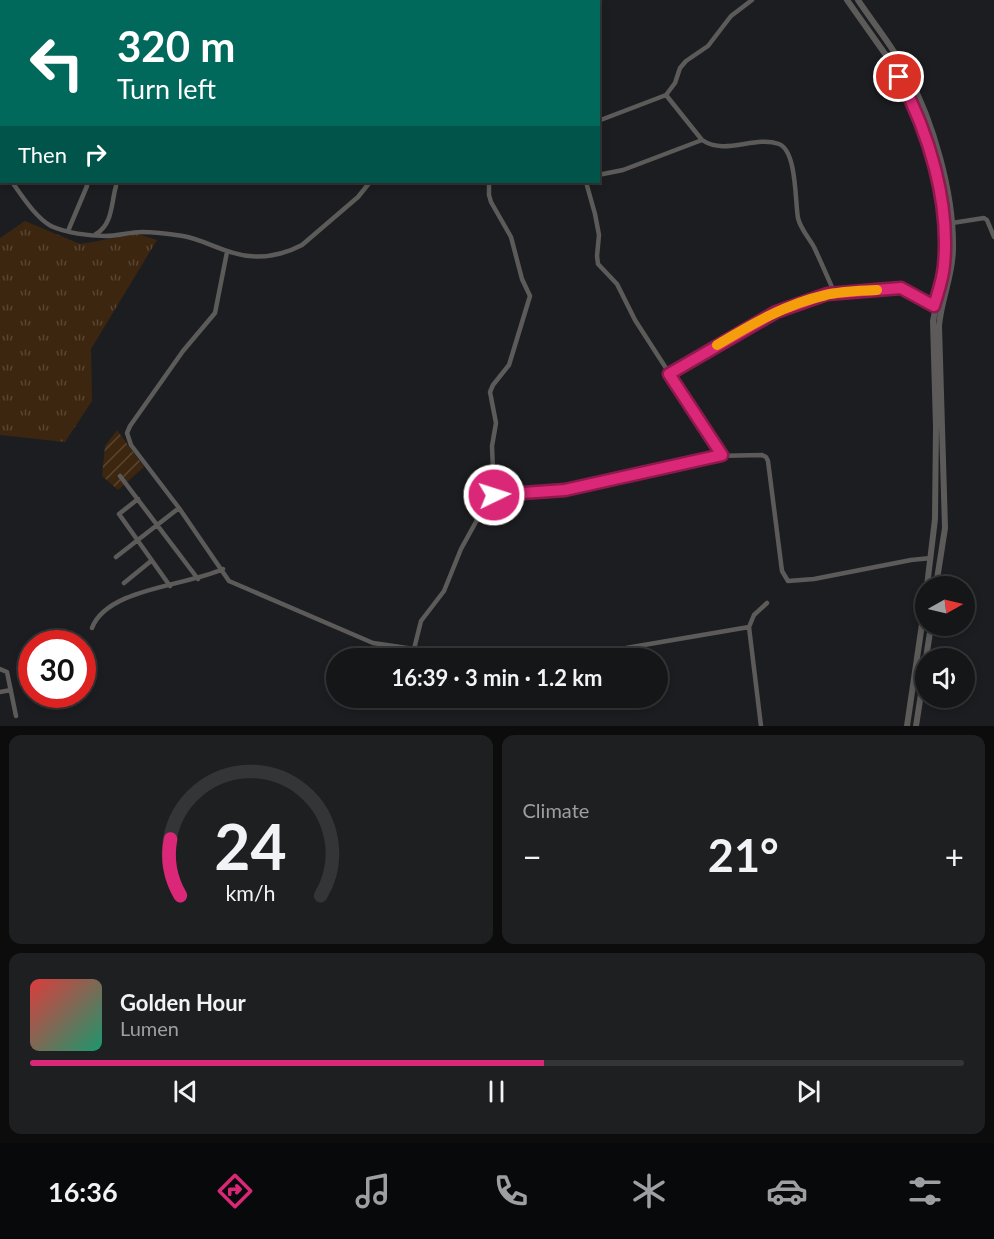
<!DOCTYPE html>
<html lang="en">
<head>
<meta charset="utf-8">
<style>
	body { margin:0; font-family:Lato,sans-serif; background:#1e1f21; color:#f1f3f6; height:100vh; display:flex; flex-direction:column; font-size:22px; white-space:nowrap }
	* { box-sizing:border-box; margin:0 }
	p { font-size:20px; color:#9d9fa2 }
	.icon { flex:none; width:33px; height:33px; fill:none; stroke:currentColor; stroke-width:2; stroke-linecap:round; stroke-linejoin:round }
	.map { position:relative; height:726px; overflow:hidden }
	.panel { display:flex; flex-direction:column; gap:9px; padding:9px; background:#0c0c0d; flex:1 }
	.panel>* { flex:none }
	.guide { position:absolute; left:0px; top:0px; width:600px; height:183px; box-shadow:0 3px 9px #0003,0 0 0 2px #343537; background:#00695c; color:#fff; overflow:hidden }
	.needle { width:39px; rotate:82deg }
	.controls { position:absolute; left:915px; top:576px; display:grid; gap:12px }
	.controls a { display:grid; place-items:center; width:60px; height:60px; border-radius:50%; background:#151618; box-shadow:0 3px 9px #0003,0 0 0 2px #343537; font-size:30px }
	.speed { position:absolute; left:18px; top:630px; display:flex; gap:12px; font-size:30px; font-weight:700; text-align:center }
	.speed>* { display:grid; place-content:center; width:78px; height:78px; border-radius:50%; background:#151618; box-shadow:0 3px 9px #0003,0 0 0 2px #343537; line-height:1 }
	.speed .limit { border:9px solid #d22; background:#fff; color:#111 }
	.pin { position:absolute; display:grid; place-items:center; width:51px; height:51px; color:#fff; margin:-26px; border:3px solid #fff; border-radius:50%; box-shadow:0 2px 6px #0007 }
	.me { position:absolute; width:66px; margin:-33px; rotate:86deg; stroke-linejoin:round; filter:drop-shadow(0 0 4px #0008) }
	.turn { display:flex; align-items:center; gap:21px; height:126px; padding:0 18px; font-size:27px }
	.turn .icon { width:78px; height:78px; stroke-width:2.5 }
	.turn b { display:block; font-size:42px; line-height:51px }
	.then { display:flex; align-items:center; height:57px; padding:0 18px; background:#0003; gap:12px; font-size:22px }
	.big { font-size:45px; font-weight:700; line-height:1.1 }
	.panel .widget { flex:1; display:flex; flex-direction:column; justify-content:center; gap:9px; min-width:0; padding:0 21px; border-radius:12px; background:#1e1f21 }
	.panel .dial { align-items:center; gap:0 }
	.dial svg { height:156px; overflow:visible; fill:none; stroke:#343537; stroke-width:7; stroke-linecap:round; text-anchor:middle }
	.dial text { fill:#f1f3f6; stroke:none }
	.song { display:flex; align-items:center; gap:18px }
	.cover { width:72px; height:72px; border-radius:9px; background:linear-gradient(135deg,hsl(0 70% 55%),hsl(160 70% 35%)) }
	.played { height:6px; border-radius:3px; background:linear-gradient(90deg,#db2777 55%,#343537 55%) }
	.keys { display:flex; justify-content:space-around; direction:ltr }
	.heat { display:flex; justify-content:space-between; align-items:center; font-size:33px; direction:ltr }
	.panel .tiles { flex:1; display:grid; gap:9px; grid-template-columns:1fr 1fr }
	.widget:last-child { grid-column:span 2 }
	.trip { position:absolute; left:326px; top:648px; width:342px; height:60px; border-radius:30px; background:#151618; box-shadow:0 3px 9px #0003,0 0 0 2px #343537; font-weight:700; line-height:60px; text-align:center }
	.tabs { display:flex; height:96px; justify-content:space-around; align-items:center; background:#08090a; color:#9d9fa2 }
	.tabs .icon { width:42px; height:42px }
	.tabs .selected { color:#db2777 }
	.tabs b { font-size:27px; color:#f1f3f6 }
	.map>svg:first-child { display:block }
	.park { fill:url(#park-tufts) }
	.garden { fill:url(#garden-furrows) }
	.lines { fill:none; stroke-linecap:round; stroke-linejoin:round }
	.minor { stroke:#5c5b5a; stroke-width:4.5 }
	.tertiary { stroke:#5c5b5a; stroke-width:6 }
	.route-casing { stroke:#8e194d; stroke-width:15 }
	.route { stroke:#db2777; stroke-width:10 }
	.slow { stroke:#f59e0b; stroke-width:10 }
</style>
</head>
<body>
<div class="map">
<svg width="994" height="726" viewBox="0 0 994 726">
	<defs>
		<pattern id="park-tufts" width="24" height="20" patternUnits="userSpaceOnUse" patternTransform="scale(1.5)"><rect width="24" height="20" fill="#3c260f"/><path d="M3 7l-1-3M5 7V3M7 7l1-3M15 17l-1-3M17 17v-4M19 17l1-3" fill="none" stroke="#584632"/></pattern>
		<pattern id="garden-furrows" width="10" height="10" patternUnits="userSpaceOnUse" patternTransform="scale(1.5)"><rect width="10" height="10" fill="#3c260f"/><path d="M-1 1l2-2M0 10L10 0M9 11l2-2" fill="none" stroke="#584632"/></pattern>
	</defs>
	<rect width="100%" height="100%" fill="#1c1d20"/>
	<path class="park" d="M25,221L80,244L138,234L157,240L91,349L92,401L65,442L0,435V238Z"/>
	<path class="garden" d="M117,430L144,467L118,490L102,476L105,446Z"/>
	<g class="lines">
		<path class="minor" d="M56,0L60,2
			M240,0L241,2
			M596,0V2
			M123,2L126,0
			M0,13L2,14
			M666,95L702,140C726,156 754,135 779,144C797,151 795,202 798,218C800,228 809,238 814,247C821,262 828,278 835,294
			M598,121L666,95L675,83L680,68L686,61L708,46L731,16L752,0
			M0,124L2,125
			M0,166L2,168
			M598,175L623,170L702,140
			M12,182C22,196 36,218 51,226C66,233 89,236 106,236C118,236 130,232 142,232C156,232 170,234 183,236C206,240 225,254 249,256C268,258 285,254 302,245L358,197L370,182
			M489,182V195L491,202L511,237L522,279L530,296L509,365L493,385L490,392L496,423L492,446L494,495
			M586,182L595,214L599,235L597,256L598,264L617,284L635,320L722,455
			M952,223L984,218L987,220L994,237
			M68,231L87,186L86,182
			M96,234C113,224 111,203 116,186
			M227,252L215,313L183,351L130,426L127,433L131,445L179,508L229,581L373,643L414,649L561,656L626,648L749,627
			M669,374L776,312L827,295L901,288L938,308
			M120,476L198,579
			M138,499L119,514L170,586
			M116,557L179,508
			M124,583L151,561
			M92,628C107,588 187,586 223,569
			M414,649L421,621L444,591L461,549L488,500L492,496L498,494L565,490L635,476L714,456L762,455L766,457L768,461L782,571L788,581L814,579L911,560L931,558
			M0,669L7,672L16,716
			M0,692L11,690
			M761,726L749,627L754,615L767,603"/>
		<path class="tertiary" d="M847,0L893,65L913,104L926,140L933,164L942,215L944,266L933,321L936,427L935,519L927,586
			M858,0C874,24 893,47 907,73C933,121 954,193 953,249C953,275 941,300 939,326L945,528L936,586
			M926,658L931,626
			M907,726L926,597
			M916,726L926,662"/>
	</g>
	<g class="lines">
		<defs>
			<path id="route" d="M494,495L565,490L722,455L669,374L776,312L827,294L901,288L934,306C938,292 943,279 944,265C950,202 929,133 899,77"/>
		</defs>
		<use href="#route" class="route-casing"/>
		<use href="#route" class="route"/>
		<path class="slow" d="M717,345C752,324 786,304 826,295C842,291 860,291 877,290"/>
	</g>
</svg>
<div class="controls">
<a><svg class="needle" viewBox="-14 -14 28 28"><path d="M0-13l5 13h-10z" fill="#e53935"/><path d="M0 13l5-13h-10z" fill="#9d9fa2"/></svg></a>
<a><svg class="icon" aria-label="sound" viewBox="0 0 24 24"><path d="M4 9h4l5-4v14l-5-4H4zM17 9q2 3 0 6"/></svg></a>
</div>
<div class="speed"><div class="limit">30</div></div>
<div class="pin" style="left:899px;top:77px;background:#d93025"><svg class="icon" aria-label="arrive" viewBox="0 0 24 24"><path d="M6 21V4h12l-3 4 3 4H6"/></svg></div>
<svg class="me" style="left:494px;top:495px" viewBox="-20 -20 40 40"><circle r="17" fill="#db2777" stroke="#fff" stroke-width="3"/><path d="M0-11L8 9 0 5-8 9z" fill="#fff"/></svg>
<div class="trip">16:39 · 3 min · 1.2 km</div>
<div class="guide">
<div class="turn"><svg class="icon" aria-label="left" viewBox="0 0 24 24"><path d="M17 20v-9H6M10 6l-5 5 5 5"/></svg><div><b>320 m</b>Turn left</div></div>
<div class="then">Then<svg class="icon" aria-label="right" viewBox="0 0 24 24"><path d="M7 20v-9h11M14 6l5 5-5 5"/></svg></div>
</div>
</div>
<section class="panel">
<div class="tiles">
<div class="widget dial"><svg viewBox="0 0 100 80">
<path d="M14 69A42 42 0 1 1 86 69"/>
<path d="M14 69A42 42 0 0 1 9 40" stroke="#db2777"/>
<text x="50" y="56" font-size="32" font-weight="700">24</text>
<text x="50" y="72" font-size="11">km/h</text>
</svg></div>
<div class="widget"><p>Climate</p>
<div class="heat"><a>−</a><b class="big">21°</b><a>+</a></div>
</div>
<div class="widget">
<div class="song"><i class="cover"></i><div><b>Golden Hour</b><p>Lumen</p></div></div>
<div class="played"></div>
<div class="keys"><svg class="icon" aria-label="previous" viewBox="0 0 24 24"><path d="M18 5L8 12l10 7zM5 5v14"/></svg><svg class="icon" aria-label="pause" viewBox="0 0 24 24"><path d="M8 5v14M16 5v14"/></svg><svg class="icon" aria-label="next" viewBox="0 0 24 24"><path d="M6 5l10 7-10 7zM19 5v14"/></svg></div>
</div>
</div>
</section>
<nav class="tabs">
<b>16:36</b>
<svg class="icon selected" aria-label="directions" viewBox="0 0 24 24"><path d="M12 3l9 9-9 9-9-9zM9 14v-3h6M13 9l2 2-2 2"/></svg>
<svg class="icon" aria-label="music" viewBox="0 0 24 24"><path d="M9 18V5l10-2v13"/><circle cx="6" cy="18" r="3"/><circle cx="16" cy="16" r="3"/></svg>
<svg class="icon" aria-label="phone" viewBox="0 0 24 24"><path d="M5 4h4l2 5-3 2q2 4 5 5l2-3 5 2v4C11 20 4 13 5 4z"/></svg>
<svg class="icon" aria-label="climate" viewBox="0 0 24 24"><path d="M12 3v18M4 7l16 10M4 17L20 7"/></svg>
<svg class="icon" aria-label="car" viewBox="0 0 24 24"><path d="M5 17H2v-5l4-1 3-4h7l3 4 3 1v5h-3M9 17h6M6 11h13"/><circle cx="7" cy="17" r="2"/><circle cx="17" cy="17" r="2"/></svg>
<svg class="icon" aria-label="filters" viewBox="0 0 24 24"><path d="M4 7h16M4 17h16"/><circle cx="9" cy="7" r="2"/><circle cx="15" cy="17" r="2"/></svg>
</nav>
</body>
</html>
